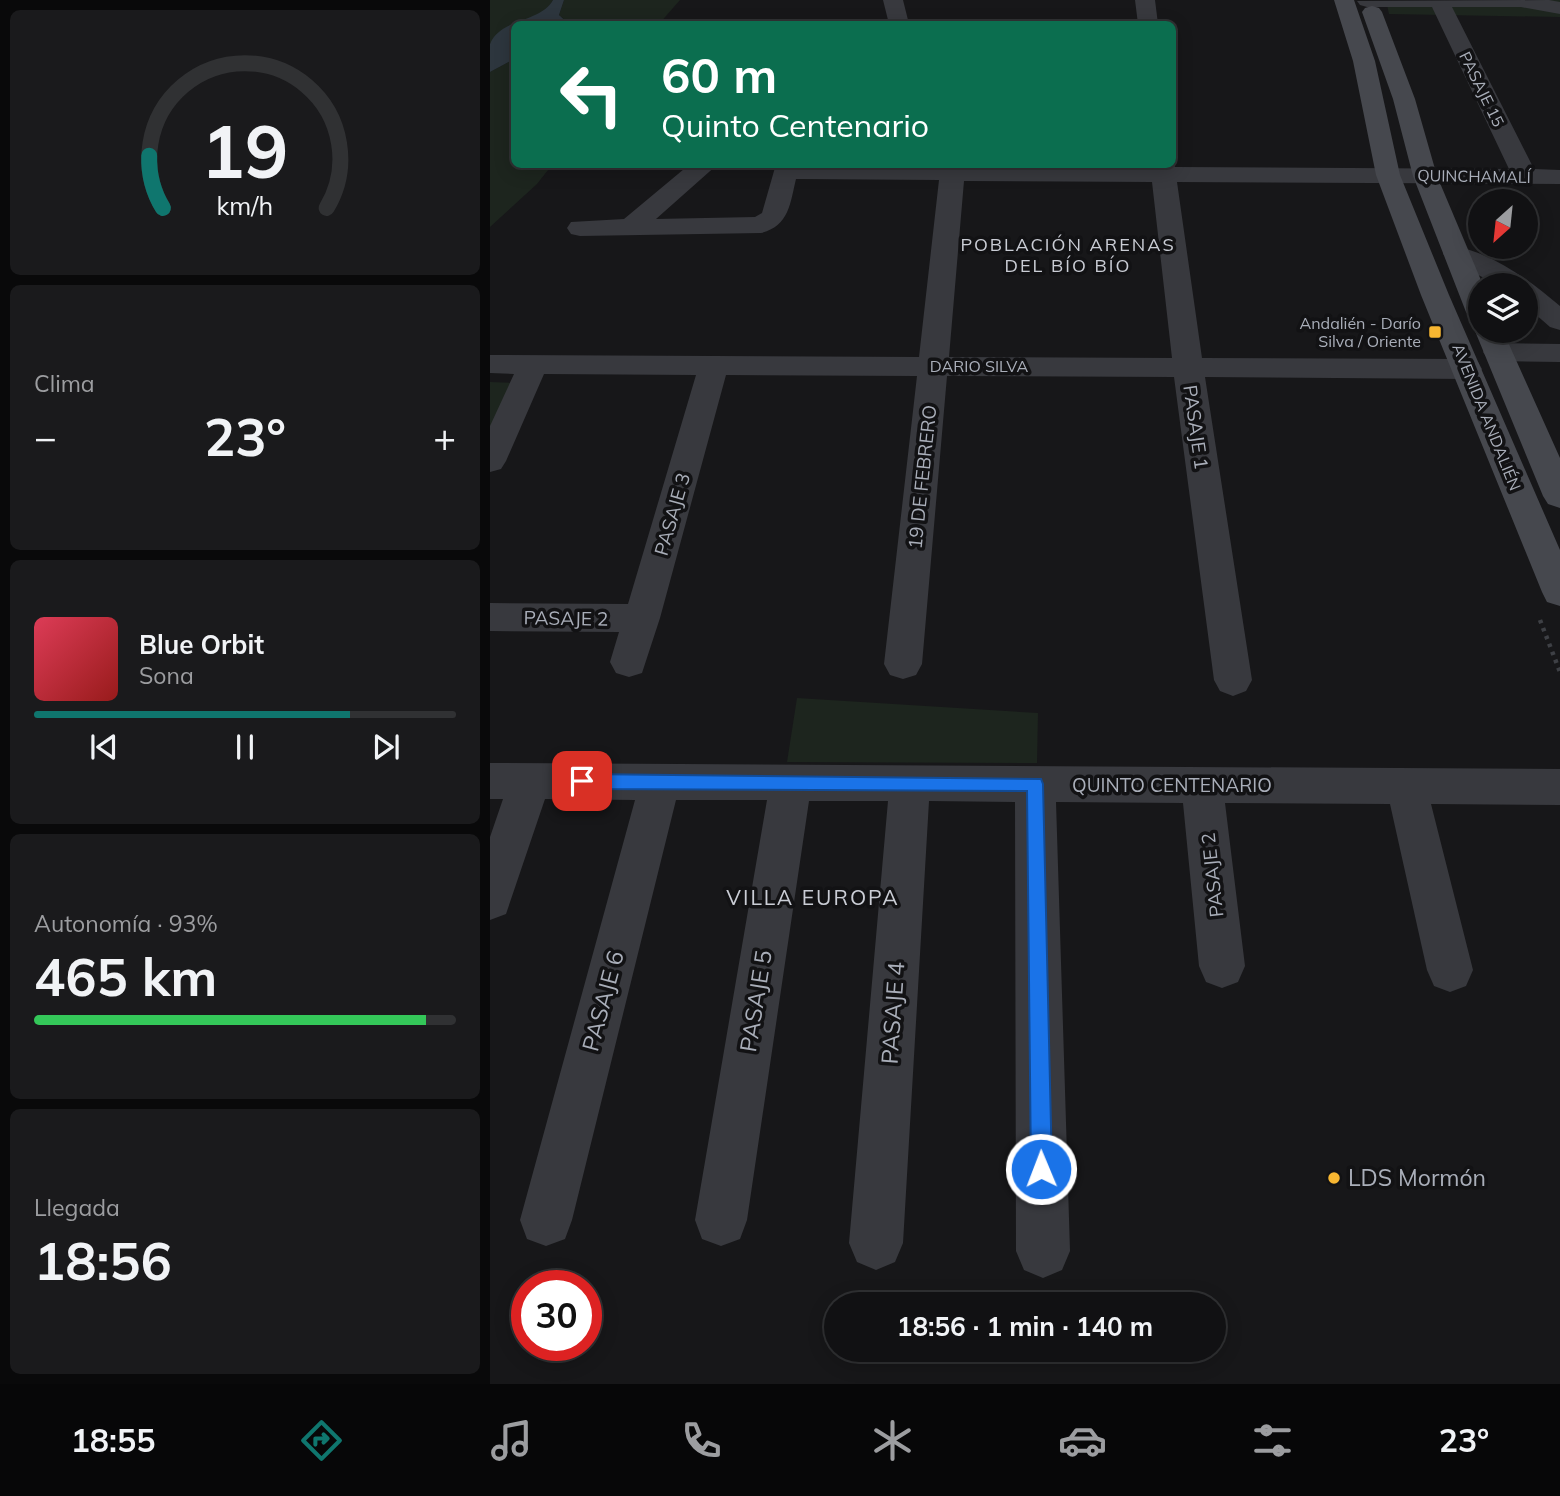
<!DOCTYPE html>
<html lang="es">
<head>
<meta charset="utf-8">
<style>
	body { margin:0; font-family:Mulish,sans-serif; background:#1a1a1c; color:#f1f3f6; height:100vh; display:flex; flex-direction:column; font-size:26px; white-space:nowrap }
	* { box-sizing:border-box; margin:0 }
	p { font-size:23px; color:#9c9da0 }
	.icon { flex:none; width:38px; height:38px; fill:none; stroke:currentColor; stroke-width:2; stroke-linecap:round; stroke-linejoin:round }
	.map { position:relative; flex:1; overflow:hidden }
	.sheet { display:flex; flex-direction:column; gap:10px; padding:10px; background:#09090a; width:490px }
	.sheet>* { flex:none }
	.banner { position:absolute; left:21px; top:21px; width:665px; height:147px; border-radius:10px; box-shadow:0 4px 18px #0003,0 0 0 2px #303133; background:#0b6e4f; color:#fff; overflow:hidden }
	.needle { width:46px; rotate:207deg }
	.fabs { position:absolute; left:978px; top:189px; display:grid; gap:14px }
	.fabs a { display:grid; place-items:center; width:70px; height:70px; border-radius:50%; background:#111113; box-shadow:0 4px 18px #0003,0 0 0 2px #303133; font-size:35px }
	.speed { position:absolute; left:21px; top:1270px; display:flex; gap:14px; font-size:35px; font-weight:700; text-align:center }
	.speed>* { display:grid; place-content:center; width:91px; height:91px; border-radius:50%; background:#111113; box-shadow:0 4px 18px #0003,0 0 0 2px #303133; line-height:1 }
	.speed .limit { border:10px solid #d22; background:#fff; color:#111 }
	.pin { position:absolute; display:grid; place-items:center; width:60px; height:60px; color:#fff; margin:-30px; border-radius:14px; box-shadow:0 4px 10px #0006 }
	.me { position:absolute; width:77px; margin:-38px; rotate:359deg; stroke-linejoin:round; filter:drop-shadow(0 0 5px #0008) }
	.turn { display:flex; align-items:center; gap:24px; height:147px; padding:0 35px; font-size:32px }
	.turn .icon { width:91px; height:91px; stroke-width:2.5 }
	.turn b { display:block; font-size:49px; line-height:60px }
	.big { font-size:52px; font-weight:700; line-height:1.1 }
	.sheet .tile { flex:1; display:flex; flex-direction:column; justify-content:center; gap:10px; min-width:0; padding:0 24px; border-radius:10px; background:#1a1a1c }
	.sheet .dial { align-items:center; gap:0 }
	.dial svg { height:182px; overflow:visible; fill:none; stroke:#303133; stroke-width:7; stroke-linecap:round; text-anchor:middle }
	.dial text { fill:#f1f3f6; stroke:none }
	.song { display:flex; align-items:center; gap:21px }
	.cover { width:84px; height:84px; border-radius:10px; background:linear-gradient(135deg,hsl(350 70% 55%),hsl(0 70% 35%)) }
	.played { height:7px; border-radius:4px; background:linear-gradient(90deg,#0f766e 75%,#303133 75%) }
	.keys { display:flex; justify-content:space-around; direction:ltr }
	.heat { display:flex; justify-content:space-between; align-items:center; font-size:38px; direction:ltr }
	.charge { height:10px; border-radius:5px; background:linear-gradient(90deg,#34c759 93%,#303133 0) }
	.trip { position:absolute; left:334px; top:1292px; width:402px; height:70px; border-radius:35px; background:#111113; box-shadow:0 4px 18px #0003,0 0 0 2px #303133; font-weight:700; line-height:70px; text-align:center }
	.tab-bar { display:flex; height:112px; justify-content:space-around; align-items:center; background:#070708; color:#9c9da0 }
	.tab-bar .icon { width:49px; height:49px }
	.tab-bar .current { color:#0f766e }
	.tab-bar b { font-size:32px; color:#f1f3f6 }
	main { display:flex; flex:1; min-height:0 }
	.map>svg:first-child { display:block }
	.green { fill:#1d251e }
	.water { fill:#2d363e }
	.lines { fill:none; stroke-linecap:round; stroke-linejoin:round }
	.path { stroke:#3e4045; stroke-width:4.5; stroke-dasharray:3.5 5; stroke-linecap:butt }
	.street { fill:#38393e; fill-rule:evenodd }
	.secondary { fill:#46484e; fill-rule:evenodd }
	.route { fill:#1a73e8; stroke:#114b97; stroke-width:2 }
	.poi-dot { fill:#f7b631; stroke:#121214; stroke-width:2.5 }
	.labels { text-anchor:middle; stroke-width:7; stroke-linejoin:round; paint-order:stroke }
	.far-street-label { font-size:16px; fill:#a9aeb9; stroke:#121214 }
	.far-poi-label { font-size:16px; fill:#a9aeb9; stroke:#121214; text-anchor:end }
	.far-neighbourhood-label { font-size:18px; letter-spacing:2px; fill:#cacdd5; stroke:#121214 }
	.street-label { font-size:19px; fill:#a9aeb9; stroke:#121214 }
	.neighbourhood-label { font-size:21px; letter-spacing:2px; fill:#cacdd5; stroke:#121214 }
	.near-street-label { font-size:23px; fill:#a9aeb9; stroke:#121214 }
	.near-poi-label { font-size:23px; fill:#a9aeb9; stroke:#121214; text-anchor:start }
</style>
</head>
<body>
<main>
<section class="sheet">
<div class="tile dial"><svg viewBox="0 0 100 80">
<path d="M14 69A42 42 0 1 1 86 69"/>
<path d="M14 69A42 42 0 0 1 8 46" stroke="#0f766e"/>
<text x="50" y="56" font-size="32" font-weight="700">19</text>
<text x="50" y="72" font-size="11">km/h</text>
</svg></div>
<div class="tile"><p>Clima</p>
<div class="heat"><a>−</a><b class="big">23°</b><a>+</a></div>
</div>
<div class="tile">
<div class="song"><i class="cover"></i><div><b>Blue Orbit</b><p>Sona</p></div></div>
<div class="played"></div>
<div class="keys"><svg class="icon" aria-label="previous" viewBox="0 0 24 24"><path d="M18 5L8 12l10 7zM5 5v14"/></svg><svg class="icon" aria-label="pause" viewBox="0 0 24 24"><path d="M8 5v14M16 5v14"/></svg><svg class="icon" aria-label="next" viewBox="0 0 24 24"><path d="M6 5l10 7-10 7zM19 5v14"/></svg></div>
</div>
<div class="tile"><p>Autonomía · 93%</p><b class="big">465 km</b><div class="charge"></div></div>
<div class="tile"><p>Llegada</p><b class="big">18:56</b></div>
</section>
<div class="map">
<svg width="1070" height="1384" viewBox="0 0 1070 1384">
	<rect width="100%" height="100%" fill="#171719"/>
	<path class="green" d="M0,0H63C50,23 19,20 0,44Z
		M74,0H190L169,24H79L69,15Z
		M1045,0H1070V17L899,14L897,5L1059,4Z
		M24,59V164L62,165L47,184L0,227V72Z
		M0,382L23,383L0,428Z
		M307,698L548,713L547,763L297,762Z"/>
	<path class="water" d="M63,0H74L69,15L79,24H24V59L0,72C0,64 0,51 0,44C10,18 50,23 63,0Z"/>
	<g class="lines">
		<path class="path" d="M1050,620L1070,672"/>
		<path class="street" d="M393,0H413L419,24H399Z
			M645,0H665L668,24H648Z
			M1059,0L1070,2V14L1031,7H962L1044,169L1070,170V184L687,182L712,358L977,359L988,362L992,369L988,376L977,379L715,377L762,680L756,691L743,696L730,691L724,680L684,377L457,376L432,664L426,675L413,679L400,675L394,664L427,376L236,375L170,618L152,673L139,677L126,673L120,662L129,632L0,631V603L138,604L206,375L54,374L16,461L11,469L0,472V426L24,374L0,373V355L429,357L449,180L306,179C300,204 299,226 271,233L90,236L81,234L77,228L81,222L134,219L200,164H228L166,219L265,217L272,213L286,164L660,167V164H682V161L685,167L1019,169L942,7H877L870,5L867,1ZM474,181L662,182L682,358L459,357Z
			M966,246C1007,256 1039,280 1070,306V330L1060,327L1036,306V285C1028,285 1015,287 1007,285C1001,282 955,257 953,254L956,248Z
			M1008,343L1070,344V362L1008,361L998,359L993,352L998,345Z
			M0,763L1070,769V805L941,804L983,970L976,986L960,992L944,986L937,970L900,804L735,803L755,966L748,982L732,988L716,982L709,966L693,803L566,802L580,1251L572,1270L553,1278L534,1270L526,1251L525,802L439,801L413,1243L405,1262L386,1270L367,1262L359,1243L398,801H319L257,1220L250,1239L231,1246L212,1239L205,1220L277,800H186L82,1220L75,1239L56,1246L37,1239L30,1220L145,800L55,799L16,914L0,920V837L13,799H0Z"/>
		<path class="secondary" d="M844,0H864L885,61L910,175L959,295L1070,550V606L1057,602L1052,592L931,295L886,175L863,61Z
			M882,6L889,8L892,12L925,99L947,176L993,285H990V320L980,318L976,312L923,176L903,99L872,12L875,8Z
			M990,324V331H1013L1070,458V508L1058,504L1053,496L985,331Z"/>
	</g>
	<path class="route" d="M92,774L551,779L553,784L562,1169L559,1176L551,1179L544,1176L541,1169L537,791L92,789L86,786L84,781L86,776Z"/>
	<g class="poi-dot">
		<rect x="938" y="325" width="14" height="14" rx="3.5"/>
		<circle cx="844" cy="1178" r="7"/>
	</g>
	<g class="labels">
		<g class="far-street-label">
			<text transform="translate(992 89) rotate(64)" y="6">PASAJE 15</text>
			<text transform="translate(984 176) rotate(1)" y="6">QUINCHAMALÍ</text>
			<text x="489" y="372">DARIO SILVA</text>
			<text transform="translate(997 417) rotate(68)" y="6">AVENIDA ANDALIÉN</text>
		</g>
		<g class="far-poi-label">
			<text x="931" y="329">Andalién - Darío<tspan x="931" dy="18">Silva / Oriente</tspan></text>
		</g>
		<g class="far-neighbourhood-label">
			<text x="578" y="251">POBLACIÓN ARENAS<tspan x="578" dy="21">DEL BÍO BÍO</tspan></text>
		</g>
		<g class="street-label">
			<text transform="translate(706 427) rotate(82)" y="7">PASAJE 1</text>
			<text transform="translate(432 477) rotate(-84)" y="7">19 DE FEBRERO</text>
			<text transform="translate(182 514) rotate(-74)" y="7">PASAJE 3</text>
			<text transform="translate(76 618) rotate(1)" y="7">PASAJE 2</text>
			<text x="682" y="792">QUINTO CENTENARIO</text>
			<text transform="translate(722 875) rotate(-96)" y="7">PASAJE 2</text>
		</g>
		<g class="neighbourhood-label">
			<text x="323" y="905">VILLA EUROPA</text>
		</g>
		<g class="near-street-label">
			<text transform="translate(113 1001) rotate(-75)" y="8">PASAJE 6</text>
			<text transform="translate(266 1001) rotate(-81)" y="8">PASAJE 5</text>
			<text transform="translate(403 1013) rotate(-86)" y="8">PASAJE 4</text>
		</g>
		<g class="near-poi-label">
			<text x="858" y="1186">LDS Mormón</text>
		</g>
	</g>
</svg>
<div class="fabs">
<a><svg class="needle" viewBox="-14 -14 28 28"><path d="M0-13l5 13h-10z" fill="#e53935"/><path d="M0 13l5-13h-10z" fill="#9c9da0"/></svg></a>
<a><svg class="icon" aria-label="layers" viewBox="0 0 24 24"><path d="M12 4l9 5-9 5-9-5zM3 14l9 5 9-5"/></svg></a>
</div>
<div class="speed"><div class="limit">30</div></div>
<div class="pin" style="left:92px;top:781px;background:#d93025"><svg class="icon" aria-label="arrive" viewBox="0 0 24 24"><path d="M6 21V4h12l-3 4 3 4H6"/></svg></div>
<svg class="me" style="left:551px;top:1169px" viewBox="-20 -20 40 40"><circle r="17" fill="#1a73e8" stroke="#fff" stroke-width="3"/><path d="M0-11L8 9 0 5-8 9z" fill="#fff"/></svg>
<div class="trip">18:56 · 1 min · 140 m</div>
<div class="banner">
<div class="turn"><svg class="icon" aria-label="left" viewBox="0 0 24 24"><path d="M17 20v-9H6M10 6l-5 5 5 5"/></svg><div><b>60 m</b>Quinto Centenario</div></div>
</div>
</div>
</main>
<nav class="tab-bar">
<b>18:55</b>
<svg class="icon current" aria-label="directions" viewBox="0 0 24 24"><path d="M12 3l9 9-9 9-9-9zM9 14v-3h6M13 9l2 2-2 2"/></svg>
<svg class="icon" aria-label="music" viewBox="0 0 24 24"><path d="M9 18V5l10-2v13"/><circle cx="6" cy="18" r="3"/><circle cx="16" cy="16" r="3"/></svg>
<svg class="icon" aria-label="phone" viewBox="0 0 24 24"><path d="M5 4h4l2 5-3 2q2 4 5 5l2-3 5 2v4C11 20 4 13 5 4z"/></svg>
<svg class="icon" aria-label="climate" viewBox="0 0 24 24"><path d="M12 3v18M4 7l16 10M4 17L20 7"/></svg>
<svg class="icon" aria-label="car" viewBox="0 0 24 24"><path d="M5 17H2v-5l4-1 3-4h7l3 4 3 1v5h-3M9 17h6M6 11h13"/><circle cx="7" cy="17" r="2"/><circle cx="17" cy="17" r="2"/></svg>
<svg class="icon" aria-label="filters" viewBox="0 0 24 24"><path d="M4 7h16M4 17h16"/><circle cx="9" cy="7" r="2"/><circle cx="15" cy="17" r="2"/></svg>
<b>23°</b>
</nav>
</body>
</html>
